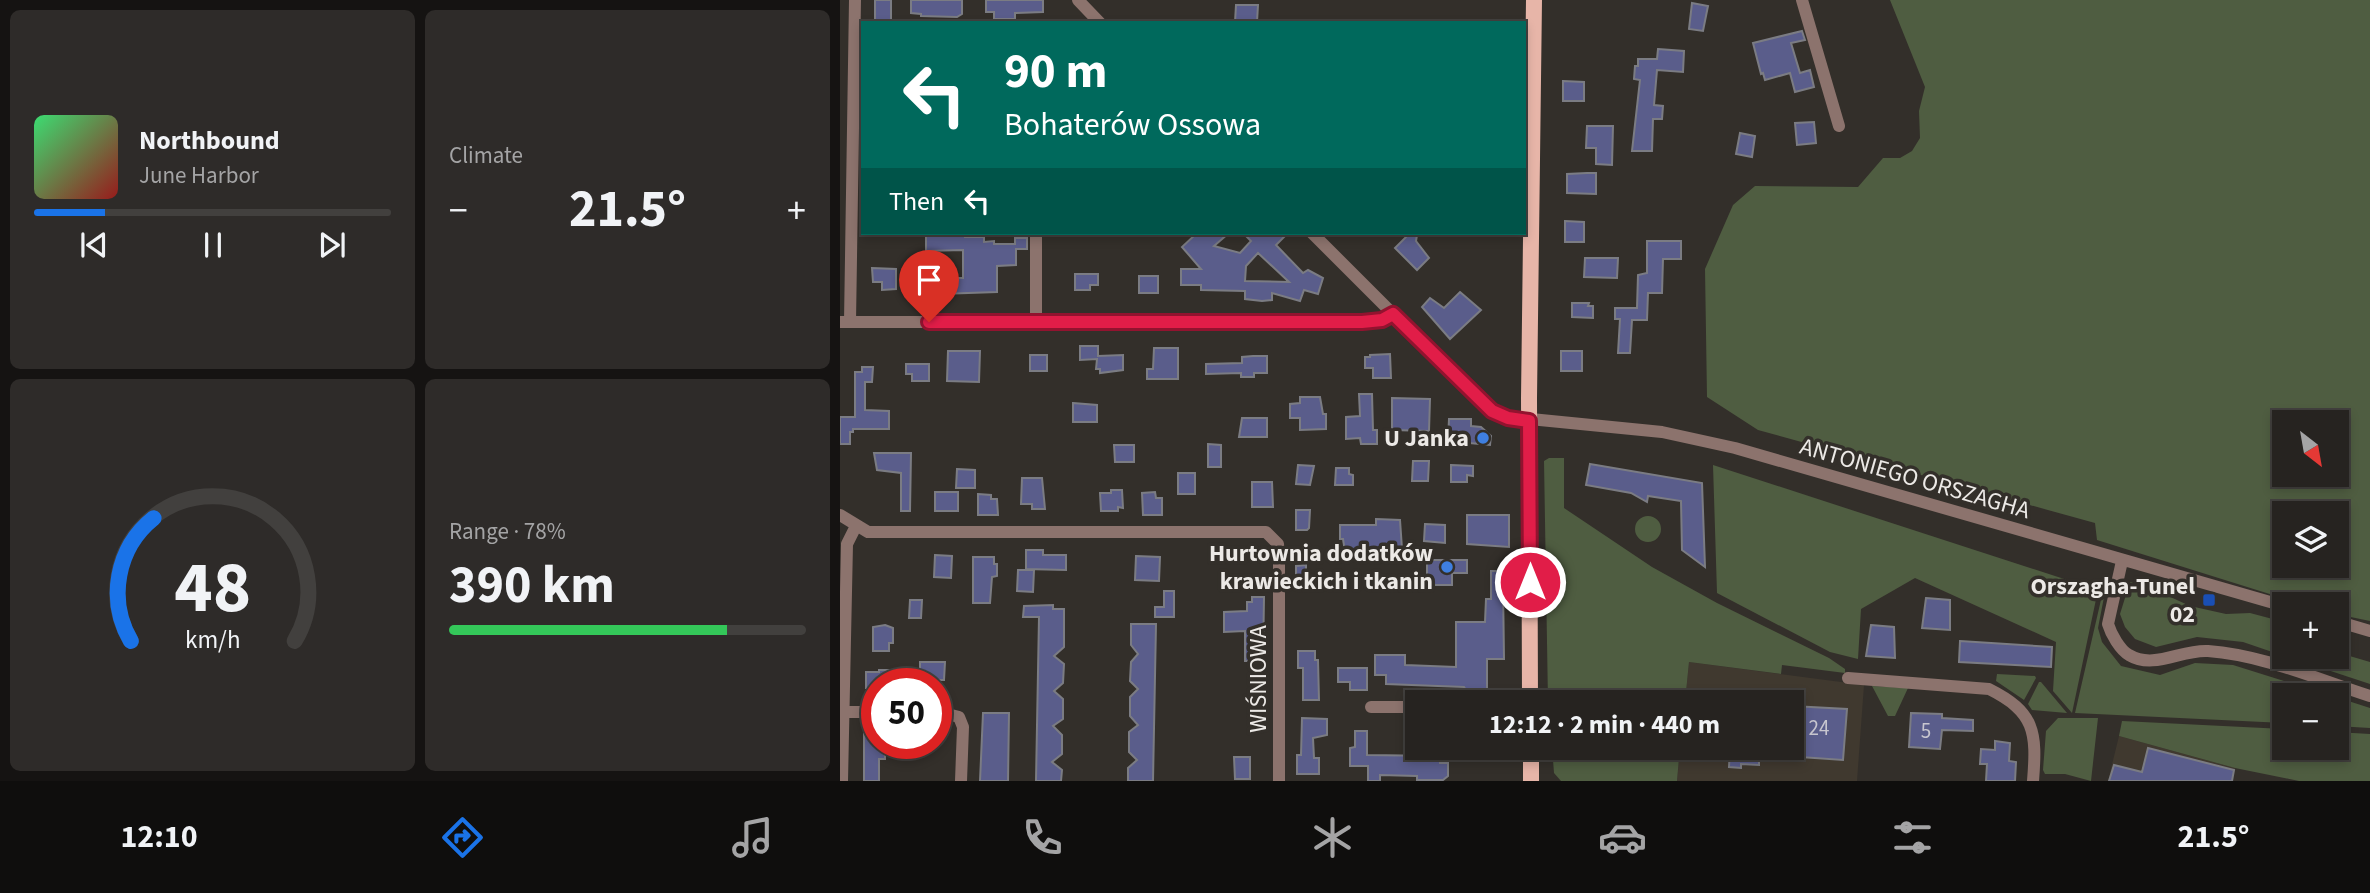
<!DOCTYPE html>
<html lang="en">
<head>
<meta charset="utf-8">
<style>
	body { margin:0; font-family:"Source Sans 3",sans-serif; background:#2e2b29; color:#f1f3f6; height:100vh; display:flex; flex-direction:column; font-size:26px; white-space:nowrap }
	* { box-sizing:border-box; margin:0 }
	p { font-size:23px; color:#a4a4a5 }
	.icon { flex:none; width:38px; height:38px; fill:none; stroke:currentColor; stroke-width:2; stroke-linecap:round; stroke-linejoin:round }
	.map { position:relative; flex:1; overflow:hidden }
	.side { display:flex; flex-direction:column; gap:10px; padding:10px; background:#151312; width:840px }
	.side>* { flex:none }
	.top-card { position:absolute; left:21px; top:21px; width:665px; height:214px; border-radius:0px; box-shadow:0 4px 10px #0003,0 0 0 2px #42403e; background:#00695c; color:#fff; overflow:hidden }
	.needle { width:46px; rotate:149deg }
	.controls { position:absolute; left:1432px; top:410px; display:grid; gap:14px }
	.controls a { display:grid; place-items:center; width:77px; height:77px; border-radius:0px; background:#262320; box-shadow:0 4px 10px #0003,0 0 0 2px #42403e; font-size:35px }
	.speed { position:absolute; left:21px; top:668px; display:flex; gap:14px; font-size:35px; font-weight:700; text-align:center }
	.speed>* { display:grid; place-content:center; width:91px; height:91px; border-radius:50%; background:#262320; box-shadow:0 4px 10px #0003,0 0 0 2px #42403e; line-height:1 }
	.speed .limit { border:10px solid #d22; background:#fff; color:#111 }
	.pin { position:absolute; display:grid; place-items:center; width:60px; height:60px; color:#fff; margin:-72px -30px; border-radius:50% 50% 50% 0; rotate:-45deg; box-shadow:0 0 7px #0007 }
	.pin .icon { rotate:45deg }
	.me { position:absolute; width:77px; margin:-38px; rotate:0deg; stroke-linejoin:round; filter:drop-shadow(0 0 5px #0008) }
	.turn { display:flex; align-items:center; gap:24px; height:147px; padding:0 28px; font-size:32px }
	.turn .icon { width:91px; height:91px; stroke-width:2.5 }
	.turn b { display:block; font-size:49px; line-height:60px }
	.then { display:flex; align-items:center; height:66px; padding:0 28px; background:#0003; gap:14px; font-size:26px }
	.big { font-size:52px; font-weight:700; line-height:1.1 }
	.side .tile { flex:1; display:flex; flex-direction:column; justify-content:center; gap:10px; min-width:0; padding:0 24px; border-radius:10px; background:#2e2b29 }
	.side .dial { align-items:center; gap:0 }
	.dial svg { height:182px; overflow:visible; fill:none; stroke:#42403e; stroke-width:7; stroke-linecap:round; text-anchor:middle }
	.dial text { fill:#f1f3f6; stroke:none }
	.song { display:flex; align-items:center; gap:21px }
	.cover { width:84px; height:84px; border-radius:10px; background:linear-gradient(135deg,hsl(140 70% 55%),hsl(0 70% 35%)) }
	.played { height:7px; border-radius:4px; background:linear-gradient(90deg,#1a73e8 20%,#42403e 20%) }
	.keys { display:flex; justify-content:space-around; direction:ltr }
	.heat { display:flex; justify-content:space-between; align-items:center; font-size:38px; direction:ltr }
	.charge { height:10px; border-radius:5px; background:linear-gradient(90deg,#34c759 78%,#42403e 0) }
	.side .tiles { flex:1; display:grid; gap:10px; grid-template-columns:repeat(2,1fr) }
	.trip { position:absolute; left:565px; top:690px; width:399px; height:70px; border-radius:0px; background:#262320; box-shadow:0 4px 10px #0003,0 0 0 2px #42403e; font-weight:700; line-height:70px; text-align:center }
	.tabs { display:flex; height:112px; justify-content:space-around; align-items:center; background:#0f0e0d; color:#a4a4a5 }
	.tabs .icon { width:49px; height:49px }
	.tabs .active { color:#1a73e8 }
	.tabs b { font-size:32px; color:#f1f3f6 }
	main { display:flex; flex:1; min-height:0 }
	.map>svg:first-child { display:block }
	.built { fill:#40392f }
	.green { fill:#4f5d41; fill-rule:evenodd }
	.building { fill:#5a5d8b; stroke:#7b7c83; stroke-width:2; fill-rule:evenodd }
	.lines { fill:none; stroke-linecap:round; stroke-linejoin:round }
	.minor { stroke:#8c736d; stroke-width:12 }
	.major { stroke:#e7b5a8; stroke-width:16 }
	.route-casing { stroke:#92132f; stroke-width:18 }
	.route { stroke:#e11d48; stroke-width:12 }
	.shop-dot { fill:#3f7fe0; stroke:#332f2a; stroke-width:2.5 }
	.transit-dot { fill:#1a4fb4; stroke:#332f2a; stroke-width:2.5 }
	.labels { text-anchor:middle; stroke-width:7; stroke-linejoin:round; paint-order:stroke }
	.number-label { font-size:21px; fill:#c8c6cf }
	.poi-label { font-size:24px; font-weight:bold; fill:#ece9e6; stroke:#332f2a; text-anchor:end }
	.street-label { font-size:24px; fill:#ece9e6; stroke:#332f2a }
</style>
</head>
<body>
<main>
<section class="side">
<div class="tiles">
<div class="tile">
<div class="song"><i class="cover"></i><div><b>Northbound</b><p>June Harbor</p></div></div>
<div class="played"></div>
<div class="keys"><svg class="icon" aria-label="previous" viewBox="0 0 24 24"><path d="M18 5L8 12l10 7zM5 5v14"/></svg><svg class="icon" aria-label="pause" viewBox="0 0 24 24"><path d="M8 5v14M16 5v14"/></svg><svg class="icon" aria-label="next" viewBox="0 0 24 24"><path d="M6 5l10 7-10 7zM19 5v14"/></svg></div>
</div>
<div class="tile"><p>Climate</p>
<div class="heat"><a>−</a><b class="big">21.5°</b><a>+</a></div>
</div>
<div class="tile dial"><svg viewBox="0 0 100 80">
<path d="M14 69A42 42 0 1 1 86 69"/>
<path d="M14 69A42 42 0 0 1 24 15" stroke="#1a73e8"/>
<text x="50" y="56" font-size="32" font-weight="700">48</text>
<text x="50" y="72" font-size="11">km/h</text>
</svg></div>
<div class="tile"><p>Range · 78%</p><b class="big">390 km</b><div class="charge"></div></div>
</div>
</section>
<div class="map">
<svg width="1530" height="781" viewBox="0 0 1530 781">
	<rect width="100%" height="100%" fill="#332f2a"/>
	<path class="built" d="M849,662L1024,685L1017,781H837L840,747H952V702H845Z
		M1279,736L1395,768L1392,781H1268Z"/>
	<path class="green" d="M1050,0H1530V621L1496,614V604H1462L1257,540L1255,523L918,430L867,397L865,269L893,205L915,186L1018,187L1043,158H1060L1072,151L1080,138L1079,111L1085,87ZM1444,422H1496V474H1444ZM1444,513H1496V565H1444Z
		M709,458H724V508L812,567L877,603L989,658L1005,669V673L942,665L941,674L849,662L845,702H708L704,461Z
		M873,465L1258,590L1232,713L1213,691L1216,642L1075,578L1021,609L1018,659L990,652L877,593Z
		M795 529a13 13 0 1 1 26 0a13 13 0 1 1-26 0Z
		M1290,582L1313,589L1350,606L1386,614L1410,613L1444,622V656L1403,642L1357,637L1316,647L1295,639L1285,627L1280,614Z
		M1263,591L1265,592L1258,628L1262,642L1281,666L1320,675L1355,663L1393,665L1488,695H1444V723L1235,713Z
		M1496,652L1530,662V684L1445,656H1496Z
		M1157,674L1195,676L1196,678L1184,700L1156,681Z
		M1199,682H1201L1227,713L1192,710L1188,704Z
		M1032,686L1068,688L1055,716H1048Z
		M1496,697L1530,708V728L1496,726Z
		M1218,718H1258L1251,781L1225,774H1205L1203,770L1206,731Z
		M1282,721L1444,729V747H1496V732L1530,734V781H1459L1395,768L1279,736Z
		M712,747H840L837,781H721L714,773Z"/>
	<path class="building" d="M35,0H51V20H35Z
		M71,0H122V14L117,17L81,16V14L71,13Z
		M146,0H203V12L175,13V19H154V12H146Z
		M852,3L868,6L863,31L849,29Z
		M396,5H418L417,22H395Z
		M962,31L965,40L951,43L960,73L970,70L974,87L955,92L950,73L925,80L923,73L921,74L913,43Z
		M818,49L844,51L843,72L817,70L814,105L823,106L822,119H813L812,151H792L800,80L794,79L795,66H798V59H817Z
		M723,81L744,82V101H723Z
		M974,122L976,143L957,145L955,123Z
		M747,126H773L772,165L756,164V148H746Z
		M900,133L915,136L912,157L896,154Z
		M747,173H756V194L727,193V174Z
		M725,221L744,222V242H725Z
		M99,233H125V237H144V242L154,241V244H175V238H187V249H176V265L157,266V292L99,294V297H86L87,278H123V250L86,251V236H99Z
		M357,233H389L374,246L400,253L411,241L403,233H448L436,245L463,273L468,270L483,278L478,294L464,290L460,301L432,293V300L422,301L405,299V291L361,290V285H341V269H361L342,247ZM418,253L449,282L405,281L406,266Z
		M569,234L577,235L576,241L589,258L577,270L555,248Z
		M807,241H841V259H823L822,293H808L807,320H792L790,353H778L780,319H775V308H797L798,275L807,273Z
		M745,258H778L777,278L744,277Z
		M32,268L56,269V289L42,290V282H33Z
		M235,274H258V285H250V290H235Z
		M299,276H318V293H299Z
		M620,292L641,310L610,339L582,307L590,298L604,308Z
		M732,303H749L748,306H753V318L732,317Z
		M240,346H258V356L283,355V370L260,373V369H256L257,359L240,360Z
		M314,348H338V379H307V369H313Z
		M108,351H140L139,382L107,381Z
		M721,351H742V371H721Z
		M550,354L551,378H533V368H525V357H530V355Z
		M190,355H207V371H190Z
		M413,356H427V373H414V377H401V373L366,374V364L402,363V357Z
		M66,364H89V381H72V374H66Z
		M22,367H33L32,382H25V410L49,411V429H13V432H10V444H0V417H15V372H22Z
		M519,394H532L533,430H537V444H521L520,438L506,439V417L520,416Z
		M460,397H480L483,414H486V429L460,430V418H450V404L460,403Z
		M552,398L590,399L589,431L552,430Z
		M233,403L257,405V422H233Z
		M402,418H427V437H399Z
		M609,419H631V426L641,427L651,436L650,445L608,441Z
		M368,444L381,445V467H368Z
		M274,445H294V462H275Z
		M34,453H71L70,511H61V473L37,470Z
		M573,461H589L588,481H572Z
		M750,464L862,483L865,567L842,550L841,501L808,496L807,502L791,493L746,485Z
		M458,465L474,466L470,485L456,484Z
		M611,465L633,466V476L627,475V482H611Z
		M496,468H509V474L513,475V485H495Z
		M117,469L135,470V488H116Z
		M338,473H355V494H338Z
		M182,478H202L205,509H192V504H181Z
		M412,482H432L433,507H412Z
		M271,490H282L283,508L278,507V511H261L260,493H271Z
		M95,492H118V511H95Z
		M315,492L316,498H322V515H303L302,493Z
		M138,494L151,495V499H157L158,515H138Z
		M456,510H470L469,528L467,530H456Z
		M627,515H669V547L627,544Z
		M536,519L560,520L562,549L519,547V552H505L503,539H500V525H536Z
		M585,524L605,525V543L584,541Z
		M186,550H203V555H226V570L186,569Z
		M95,555L112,556L111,578L94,577Z
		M296,556L320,557L319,581L295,580Z
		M133,557H154V564H157V576L152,577L150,603H133Z
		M587,560H627V573H612V585H587Z
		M466,565V590H456V566Z
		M178,570H194L193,592L177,591Z
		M651,571H667L666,585H663L664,659H647V690H667V700H645V693H628L624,687L546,684V675H535V655H565V665L616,667V622H645L646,599H651Z
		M324,591H334V617H315V607H324Z
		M412,597H424L423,661H405V631L384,632V612L407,611V602H412Z
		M1086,598L1110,600V630L1082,628Z
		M70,600H82L81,618H69Z
		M213,605V609H224V647L214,656L224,664L223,683L214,691L223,699V719L213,726L222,735V754L212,762L222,770L221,781H196L199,617H183L184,606Z
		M291,624H316L313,781H288V768L297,760L289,752V732L298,725L290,716V697L298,689L290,681L291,662L298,654L291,645Z
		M45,625L53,628V643H49V651H33V627Z
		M1031,625L1054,627L1055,658L1026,656Z
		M1120,641L1212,647L1211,667L1119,662Z
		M458,651H475V660H478L479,700H463V668H458Z
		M80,662H105L104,680H80Z
		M498,668H527V690H510V682H498Z
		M39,670H58L59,681L56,684H37V688H26V672H39Z
		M952,706L1007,709L1003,760L930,755V760L919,759V765L901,764V768L889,767L890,747H952Z
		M143,713H169L168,781H140Z
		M1071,713L1102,714V718L1133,720V731L1102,730L1100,749L1069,747Z
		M462,718L487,719V735L473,738L474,758H479V774H457V755H461Z
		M24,730H35L37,744H45V759H39V781H24Z
		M515,731H527V755L600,756V763H608V776L603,780H577V776L540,775V781H528V766H510V748L515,747Z
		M1155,741L1170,743L1169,761L1176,762L1175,781H1146L1147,764H1140L1141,749L1155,750Z
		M1308,748L1394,770L1392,781H1269L1274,765L1302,772Z
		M394,757H410V779H395Z"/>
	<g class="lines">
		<path class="minor" d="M238,0L260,23
			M962,0L999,126
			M196,233V323
			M472,233L645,406L660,416L822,432L895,448L1444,606
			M0,322H522L542,320L553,314
			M10,322L15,0
			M0,515L28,532H426L438,544L439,556V781
			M1282,561L1268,624C1271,634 1280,650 1289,655C1314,670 1342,649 1368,651C1423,655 1477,679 1530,696
			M1496,621L1530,631
			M1008,678L1149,689C1195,712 1197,732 1193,781
			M531,707H578
			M96,711L119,717L123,727L121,781
			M3,712H37
			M2,781L7,544L16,526"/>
		<path class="major" d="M690,702L689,398L694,0
			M691,747V781"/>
	</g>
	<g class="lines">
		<defs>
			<path id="route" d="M89,322H522L542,320L553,314L652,411L668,418L689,421L690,582"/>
		</defs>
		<use href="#route" class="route-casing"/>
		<use href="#route" class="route"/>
	</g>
	<g class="shop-dot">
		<circle cx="643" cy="438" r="7"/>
		<circle cx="607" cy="567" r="7"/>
	</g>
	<rect class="transit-dot" x="1362" y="593" width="14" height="14" rx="3.5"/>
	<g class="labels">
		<g class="number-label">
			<text x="979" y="735">24</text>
			<text x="1086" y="738">5</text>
		</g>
		<g class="poi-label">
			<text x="629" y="446">U Janka</text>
			<text x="593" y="561">Hurtownia dodatków<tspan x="593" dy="28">krawieckich i tkanin</tspan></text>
			<text x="1355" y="594">Orszagha-Tunel<tspan x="1355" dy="28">02</tspan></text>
		</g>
		<g class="street-label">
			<text transform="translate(1075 478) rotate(16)" y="8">ANTONIEGO ORSZAGHA</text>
			<text transform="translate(418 679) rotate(-90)" y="8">WIŚNIOWA</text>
		</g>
	</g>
</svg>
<div class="controls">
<a><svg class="needle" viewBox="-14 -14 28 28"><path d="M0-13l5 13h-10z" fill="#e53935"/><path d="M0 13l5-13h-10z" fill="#a4a4a5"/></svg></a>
<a><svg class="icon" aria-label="layers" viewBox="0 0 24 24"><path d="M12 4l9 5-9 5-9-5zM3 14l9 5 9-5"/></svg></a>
<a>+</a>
<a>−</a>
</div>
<div class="speed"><div class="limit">50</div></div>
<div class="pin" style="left:89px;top:322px;background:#d93025"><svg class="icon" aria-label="arrive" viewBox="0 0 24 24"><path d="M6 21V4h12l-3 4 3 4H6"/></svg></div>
<svg class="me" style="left:690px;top:582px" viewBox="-20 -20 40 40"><circle r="17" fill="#e11d48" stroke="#fff" stroke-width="3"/><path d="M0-11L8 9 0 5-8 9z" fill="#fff"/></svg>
<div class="trip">12:12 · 2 min · 440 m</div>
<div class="top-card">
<div class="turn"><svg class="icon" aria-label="left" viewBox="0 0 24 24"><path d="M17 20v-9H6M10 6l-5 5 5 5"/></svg><div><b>90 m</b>Bohaterów Ossowa</div></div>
<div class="then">Then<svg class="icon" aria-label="left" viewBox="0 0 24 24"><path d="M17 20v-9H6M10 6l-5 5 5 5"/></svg></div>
</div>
</div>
</main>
<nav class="tabs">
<b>12:10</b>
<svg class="icon active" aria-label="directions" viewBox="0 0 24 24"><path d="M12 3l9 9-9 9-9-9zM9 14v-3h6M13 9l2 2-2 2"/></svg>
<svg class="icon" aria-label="music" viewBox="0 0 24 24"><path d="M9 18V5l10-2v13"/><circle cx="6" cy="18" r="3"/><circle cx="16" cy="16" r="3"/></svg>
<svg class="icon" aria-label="phone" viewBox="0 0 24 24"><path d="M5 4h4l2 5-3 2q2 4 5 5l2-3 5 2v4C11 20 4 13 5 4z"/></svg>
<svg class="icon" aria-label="climate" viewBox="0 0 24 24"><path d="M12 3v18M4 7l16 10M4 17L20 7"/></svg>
<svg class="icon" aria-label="car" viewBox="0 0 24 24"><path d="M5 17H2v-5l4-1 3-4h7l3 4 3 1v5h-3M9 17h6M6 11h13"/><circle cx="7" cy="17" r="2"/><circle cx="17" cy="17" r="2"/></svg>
<svg class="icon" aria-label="filters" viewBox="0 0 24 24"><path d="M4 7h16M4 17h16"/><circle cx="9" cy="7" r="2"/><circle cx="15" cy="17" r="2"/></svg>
<b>21.5°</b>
</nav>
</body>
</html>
